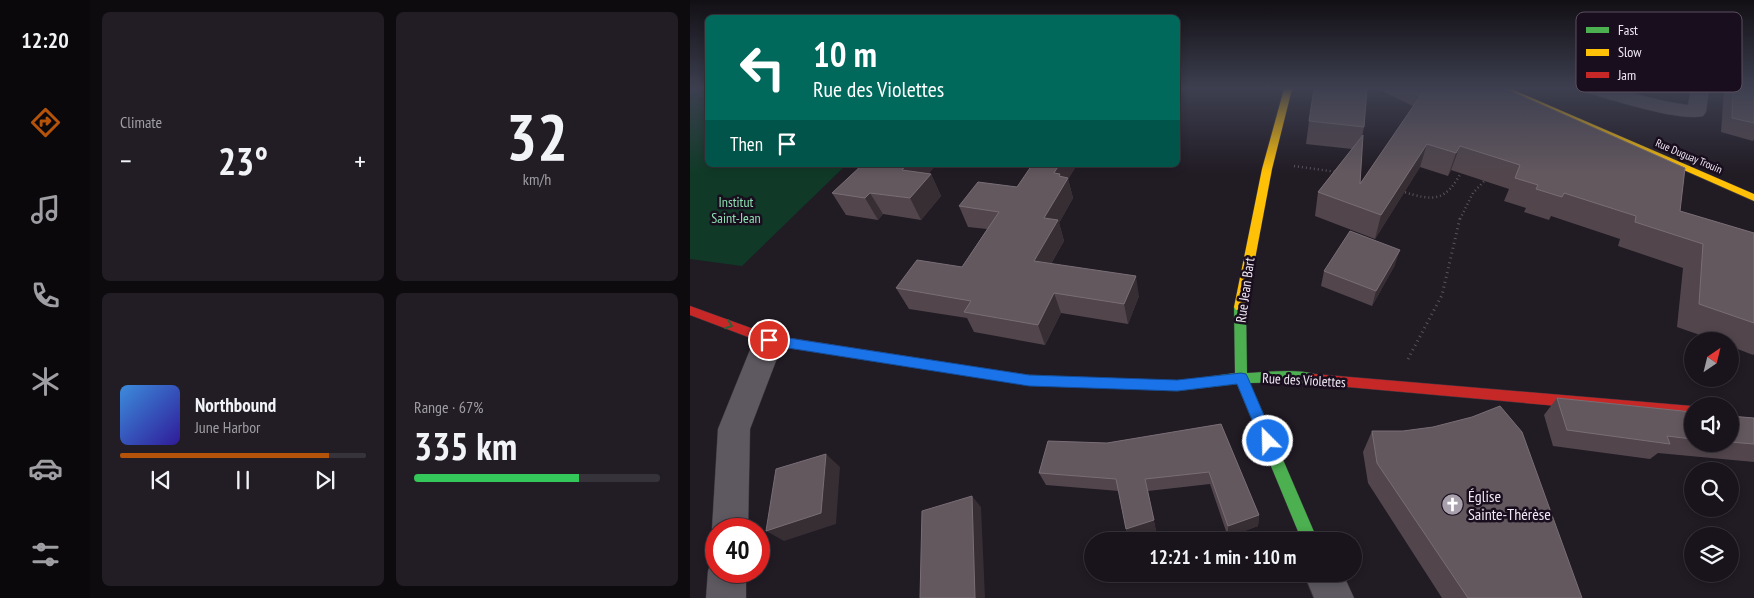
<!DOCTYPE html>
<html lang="en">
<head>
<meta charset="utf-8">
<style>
	body { margin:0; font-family:"PT Sans Narrow",sans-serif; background:#221d24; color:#f1f3f6; height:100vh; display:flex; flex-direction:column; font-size:19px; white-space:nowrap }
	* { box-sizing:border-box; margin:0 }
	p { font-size:16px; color:#9f9ea3 }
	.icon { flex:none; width:28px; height:28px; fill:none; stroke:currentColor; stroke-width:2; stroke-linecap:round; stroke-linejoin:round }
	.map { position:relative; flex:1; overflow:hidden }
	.side { display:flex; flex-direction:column; gap:12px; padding:12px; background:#0e0b0f; width:600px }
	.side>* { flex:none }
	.banner { position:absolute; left:15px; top:15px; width:475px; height:152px; border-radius:8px; box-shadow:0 2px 8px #0003,0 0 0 1px #37333a; background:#00695c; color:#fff; overflow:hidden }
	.needle { width:32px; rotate:35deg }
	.tools { position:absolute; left:994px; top:332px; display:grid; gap:10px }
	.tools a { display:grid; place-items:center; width:55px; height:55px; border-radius:50%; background:#19141b; box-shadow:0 2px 8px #0003,0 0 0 1px #37333a; font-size:25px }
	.speed { position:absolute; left:15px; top:518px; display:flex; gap:10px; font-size:25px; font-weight:700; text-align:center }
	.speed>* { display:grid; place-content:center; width:65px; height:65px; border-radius:50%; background:#19141b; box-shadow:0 2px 8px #0003,0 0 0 1px #37333a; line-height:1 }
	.speed .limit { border:8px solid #d22; background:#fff; color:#111 }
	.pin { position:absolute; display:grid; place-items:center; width:42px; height:42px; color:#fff; margin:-21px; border:2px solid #fff; border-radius:50%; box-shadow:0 1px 5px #0007 }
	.me { position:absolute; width:55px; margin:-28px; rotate:337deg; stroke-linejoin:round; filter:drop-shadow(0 0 4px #0008) }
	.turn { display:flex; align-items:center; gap:18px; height:105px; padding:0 25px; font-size:22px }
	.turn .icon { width:65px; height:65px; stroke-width:2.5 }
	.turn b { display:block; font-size:35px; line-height:42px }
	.then { display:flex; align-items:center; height:48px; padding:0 25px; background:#0003; gap:10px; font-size:19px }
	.big { font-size:38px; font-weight:800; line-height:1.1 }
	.side .card { flex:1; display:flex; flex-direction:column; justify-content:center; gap:8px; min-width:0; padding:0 18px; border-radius:8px; background:#221d24 }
	.side .dial { align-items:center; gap:0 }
	.dial b { font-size:65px; line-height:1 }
	.song { display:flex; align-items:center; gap:15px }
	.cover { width:60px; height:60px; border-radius:8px; background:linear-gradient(135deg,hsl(210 70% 55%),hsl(250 70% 35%)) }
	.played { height:5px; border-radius:2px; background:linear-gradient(90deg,#b45309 85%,#37333a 85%) }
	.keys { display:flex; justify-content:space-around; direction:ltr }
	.heat { display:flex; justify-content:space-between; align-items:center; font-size:28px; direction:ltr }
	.charge { height:8px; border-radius:4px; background:linear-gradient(90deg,#34c759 67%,#37333a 0) }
	.side .tiles { flex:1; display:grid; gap:12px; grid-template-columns:repeat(2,1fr) }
	.trip { position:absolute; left:394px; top:532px; width:278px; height:50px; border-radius:25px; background:#19141b; box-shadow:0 2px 8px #0003,0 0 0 1px #37333a; font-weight:800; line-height:50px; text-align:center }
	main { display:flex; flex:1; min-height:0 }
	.dock { display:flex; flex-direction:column; width:90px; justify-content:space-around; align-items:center; background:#0a080b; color:#9f9ea3 }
	.dock .icon { width:35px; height:35px }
	.dock .selected { color:#b45309 }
	.dock b { font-size:22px; color:#f1f3f6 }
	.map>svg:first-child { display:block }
	.green { fill:#103a27 }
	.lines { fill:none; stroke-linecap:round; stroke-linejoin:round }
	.street-casing { stroke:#3c373f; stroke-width:1 }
	.fast-casing { stroke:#3c373f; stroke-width:1 }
	.slow-casing { stroke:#3c373f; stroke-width:1 }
	.jam-casing { stroke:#3c373f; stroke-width:1 }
	.path-far1 { stroke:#58545b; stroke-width:2.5; stroke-dasharray:1 3; stroke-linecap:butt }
	.path { stroke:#58545b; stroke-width:3; stroke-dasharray:1 4; stroke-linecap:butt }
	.street { fill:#5e5961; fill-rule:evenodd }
	.fast { fill:#4caf50; fill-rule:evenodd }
	.slow { fill:#ffc107; fill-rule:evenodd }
	.jam { fill:#c62828; fill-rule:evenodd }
	.wall { fill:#52464c }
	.shaded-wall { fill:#372e34 }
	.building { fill:#63585e; stroke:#796e75 }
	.oneway { stroke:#325e37 }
	.route { fill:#1a73e8; stroke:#114b97 }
	.labels { text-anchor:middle; stroke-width:5; stroke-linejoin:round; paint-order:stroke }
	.far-street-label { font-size:11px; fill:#f0e8f4; stroke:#190e1e }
	.park-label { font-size:14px; fill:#8be0b1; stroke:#190e1e }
	.street-label { font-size:14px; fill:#f0e8f4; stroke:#190e1e }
	.near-poi-label { font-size:16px; fill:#f0e8f4; stroke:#190e1e; text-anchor:start }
	.key { fill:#190e1e; stroke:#5a4f5e; stroke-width:1 }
	.key-label { font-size:14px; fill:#f0e8f4 }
</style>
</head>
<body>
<main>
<nav class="dock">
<b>12:20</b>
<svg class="icon selected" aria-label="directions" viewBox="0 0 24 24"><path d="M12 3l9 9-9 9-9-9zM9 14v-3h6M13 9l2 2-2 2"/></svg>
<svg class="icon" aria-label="music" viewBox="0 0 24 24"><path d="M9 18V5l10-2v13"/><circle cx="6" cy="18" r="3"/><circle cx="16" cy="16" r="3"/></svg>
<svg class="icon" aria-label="phone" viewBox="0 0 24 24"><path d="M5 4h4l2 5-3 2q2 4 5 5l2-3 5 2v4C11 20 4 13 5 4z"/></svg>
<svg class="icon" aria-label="climate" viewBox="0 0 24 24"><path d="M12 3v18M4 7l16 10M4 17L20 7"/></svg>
<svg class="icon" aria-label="car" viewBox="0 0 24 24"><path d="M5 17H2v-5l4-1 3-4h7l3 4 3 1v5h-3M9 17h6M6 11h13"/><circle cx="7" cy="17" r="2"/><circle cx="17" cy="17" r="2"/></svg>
<svg class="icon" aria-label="filters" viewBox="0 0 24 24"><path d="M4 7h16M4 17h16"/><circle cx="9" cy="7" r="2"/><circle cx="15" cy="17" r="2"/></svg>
</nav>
<section class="side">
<div class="tiles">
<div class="card"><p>Climate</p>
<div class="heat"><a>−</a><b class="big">23°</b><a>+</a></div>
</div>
<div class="card dial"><b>32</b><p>km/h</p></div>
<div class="card">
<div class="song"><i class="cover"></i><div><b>Northbound</b><p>June Harbor</p></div></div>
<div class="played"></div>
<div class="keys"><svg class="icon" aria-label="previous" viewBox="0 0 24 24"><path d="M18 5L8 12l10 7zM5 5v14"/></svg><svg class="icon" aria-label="pause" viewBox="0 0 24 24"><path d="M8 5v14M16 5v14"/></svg><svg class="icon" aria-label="next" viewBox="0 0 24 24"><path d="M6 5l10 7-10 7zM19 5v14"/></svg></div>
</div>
<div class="card"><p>Range · 67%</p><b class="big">335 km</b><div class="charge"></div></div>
</div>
</section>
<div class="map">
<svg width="1064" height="598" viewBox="0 0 1064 598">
	<rect width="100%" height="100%" fill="#211b24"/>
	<path class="green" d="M0,89H17L18,165H156L52,266L0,259Z"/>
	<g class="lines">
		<defs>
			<path id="street" d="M895,89H927L974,101L998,105L1001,89H1019L1016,112L1013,116C990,122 923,100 897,93Z
				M79,328L89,332L94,340L60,429L58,529H26V540L22,529L28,429L64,340L69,332Z
				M26,556V571H56V598H16L18,571L23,557Z
				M614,574H653L664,598H624Z"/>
			<path id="fast" d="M550,303L554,304L556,307L557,373C579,372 607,368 628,375L630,379L628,383L624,384L599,382L560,383L628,541H612L547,384L487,391L339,385L298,379L294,378L292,374L294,370L298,369L339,375L487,381L545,373L544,307L546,304Z"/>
			<path id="slow" d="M594,89H602L582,169L556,307L554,310H546L544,307L572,169Z
				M810,89H821L1064,194V201Z"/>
			<path id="jam" d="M0,306L80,335L298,369L302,370L304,374L302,378L298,379L79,345L0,315Z
				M624,374L1002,406V418L624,384L620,383L618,379L620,375Z"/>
		</defs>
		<use href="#street" class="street-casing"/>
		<use href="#fast" class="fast-casing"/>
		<use href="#slow" class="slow-casing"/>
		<use href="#jam" class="jam-casing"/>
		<path class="path-far1" d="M604,166L647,172
			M711,191C745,202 756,202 773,169
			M770,219L783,193L796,179"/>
		<path class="path" d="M718,359L752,295L770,218"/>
		<use href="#street" class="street"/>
		<use href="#fast" class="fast"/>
		<use href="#slow" class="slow"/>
		<use href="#jam" class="jam"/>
	</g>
	<path class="wall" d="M688,89H816L990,211L1064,233V354L1063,355L1040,346V341H1027L987,327L993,268L928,246L930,239L861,216L859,220L834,212L836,208L814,201L819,189L761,170L758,176L730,167L685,239L625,216L628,192L662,149L616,144L619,121L674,127L672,137L670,184L723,106Z
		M1034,89H1064V139L1063,141L1031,132Z
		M172,165H246L238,174H241L251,196L231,220L193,214L188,220L156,215L142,193Z
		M342,165H387L378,179L383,198L369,223L374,241L361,264L449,296L438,324L371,313L355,345L284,332L277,318L219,309L206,288L272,267L297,229L278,227L269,206L327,187Z
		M705,265L682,306L631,286L634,271Z
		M867,398L1002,412V444H1040V416L1064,418V462L968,453L960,459L863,446L854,415Z
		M531,424L569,515L568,526L538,537L520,484L458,491L466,531L439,539L436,529L429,491L356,485L349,473L417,443Z
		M682,431L892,598H752L678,483L673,452Z"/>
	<path class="shaded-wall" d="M737,144L730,167L685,239L691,215Z
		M770,146L761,170L758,176L766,153Z
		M216,165H246L223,192L212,170Z
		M369,165H387L378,179L383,198L369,223L374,241L351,281L344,261L364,173Z
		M241,174L251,196L231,220L220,198Z
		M180,193L193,214L188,220L175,198Z
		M710,250L705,265L682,306L686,291Z
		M446,276L449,296L438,324L434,304Z
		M364,293L371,313L355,345L348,325Z
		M136,454L150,467L146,524L94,541L76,531Z
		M455,479L466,531L439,539L436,529Z
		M282,496L291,507L295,598H285Z
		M569,515L568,526L538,537V526Z"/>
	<path class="building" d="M624,89H677L674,127L619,121Z
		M735,89H816L995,168L990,211L1064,233V323L1009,304L1013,244L945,222L946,216L874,193L872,197L846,189L848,185L825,178L830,165L770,146L766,153L737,144L691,215L628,192L673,135L670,184Z
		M1043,89H1064V123L1042,118Z
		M172,165H216L212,170L241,174L220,198L180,193L175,198L142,193Z
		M342,165H369L364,173L370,174L369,176L378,178L354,218L368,220L344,261L446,276L434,304L364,293L348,325L274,312L281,301L206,288L227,260L272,267L309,212L269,206L288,182L327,187Z
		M660,231L710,250L686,291L634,271Z
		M867,398L1002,412V439L977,436L980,444L877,430Z
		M810,406L832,432L892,598H778L687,463L682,431H713L743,427L782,417Z
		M1040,416L1064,418V444L1040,442Z
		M531,424L569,515L538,526L519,472L455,479L464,520L436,529L426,479L349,473L358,441L417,443Z
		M136,454L131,513L76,531L86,469Z
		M282,496L285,598H230L232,511Z"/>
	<defs><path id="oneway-chevron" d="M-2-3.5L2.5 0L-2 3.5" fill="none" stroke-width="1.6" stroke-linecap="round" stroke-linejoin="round" transform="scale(1.25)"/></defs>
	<use class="oneway" href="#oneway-chevron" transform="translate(39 325) rotate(20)"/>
	<linearGradient id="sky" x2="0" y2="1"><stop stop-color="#120f14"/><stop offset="0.51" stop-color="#3d3f50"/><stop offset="1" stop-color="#3d3f50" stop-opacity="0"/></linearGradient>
	<rect width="1064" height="173" fill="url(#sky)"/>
	<path class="route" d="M79,335L339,375L487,380L551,373L556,374L558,378L585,441L583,446L578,448L573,446L547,384L487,391L339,386L79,345L74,343L73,340L74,336Z"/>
	<defs>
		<symbol id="church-disc" viewBox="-11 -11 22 22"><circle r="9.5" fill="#a8a0ab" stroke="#190e1e"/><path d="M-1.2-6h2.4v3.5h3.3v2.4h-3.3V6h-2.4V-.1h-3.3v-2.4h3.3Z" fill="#fff"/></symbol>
	</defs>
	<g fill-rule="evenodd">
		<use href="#church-disc" x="750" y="492" width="25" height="25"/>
	</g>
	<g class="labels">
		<g class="far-street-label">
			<text transform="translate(999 156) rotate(23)" y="4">Rue Duguay Trouin</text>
		</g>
		<g class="park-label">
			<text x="46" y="207">Institut<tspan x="46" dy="16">Saint-Jean</tspan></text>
		</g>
		<g class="street-label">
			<text transform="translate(555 290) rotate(-82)" y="5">Rue Jean Bart</text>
			<text transform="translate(614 380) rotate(3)" y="5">Rue des Violettes</text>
		</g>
		<g class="near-poi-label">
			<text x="778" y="502">Église<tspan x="778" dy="18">Sainte-Thérèse</tspan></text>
		</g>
	</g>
	<rect x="886" y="12" width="166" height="80" rx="8" class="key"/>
	<rect x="896" y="27" width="23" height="6" fill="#4caf50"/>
	<rect x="896" y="49" width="23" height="7" fill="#ffc107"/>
	<rect x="896" y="72" width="23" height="6" fill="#c62828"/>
	<g class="key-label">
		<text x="928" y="35">Fast</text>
		<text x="928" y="57">Slow</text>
		<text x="928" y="80">Jam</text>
	</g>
</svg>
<div class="tools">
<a><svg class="needle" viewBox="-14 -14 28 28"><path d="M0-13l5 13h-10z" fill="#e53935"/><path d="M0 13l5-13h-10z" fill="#9f9ea3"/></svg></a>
<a><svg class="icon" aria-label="sound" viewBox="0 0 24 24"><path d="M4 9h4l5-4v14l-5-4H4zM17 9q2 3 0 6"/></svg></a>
<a><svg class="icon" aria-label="search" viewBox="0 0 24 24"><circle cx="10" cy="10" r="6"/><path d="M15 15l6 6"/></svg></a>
<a><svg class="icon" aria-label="layers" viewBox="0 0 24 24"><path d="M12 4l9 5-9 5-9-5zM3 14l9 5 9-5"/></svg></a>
</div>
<div class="speed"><div class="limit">40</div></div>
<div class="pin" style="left:79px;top:340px;background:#d93025"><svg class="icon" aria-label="arrive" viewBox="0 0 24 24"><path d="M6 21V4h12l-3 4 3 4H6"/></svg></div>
<svg class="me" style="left:578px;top:441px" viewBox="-20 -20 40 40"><circle r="17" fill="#1a73e8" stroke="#fff" stroke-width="3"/><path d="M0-11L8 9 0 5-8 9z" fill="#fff"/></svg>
<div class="trip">12:21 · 1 min · 110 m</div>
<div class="banner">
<div class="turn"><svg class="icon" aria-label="left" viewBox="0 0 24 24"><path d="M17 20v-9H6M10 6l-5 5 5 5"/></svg><div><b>10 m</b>Rue des Violettes</div></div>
<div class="then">Then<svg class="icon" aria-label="arrive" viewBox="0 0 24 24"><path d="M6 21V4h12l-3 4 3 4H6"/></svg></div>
</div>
</div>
</main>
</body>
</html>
